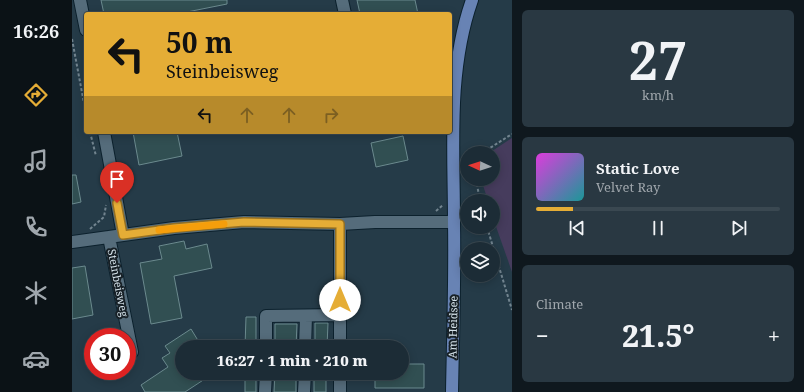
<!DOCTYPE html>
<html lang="en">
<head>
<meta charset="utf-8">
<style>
	body { margin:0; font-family:"Noto Serif",serif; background:#293842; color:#f1f3f6; height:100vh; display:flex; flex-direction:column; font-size:15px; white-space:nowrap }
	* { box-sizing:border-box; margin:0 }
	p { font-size:13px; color:#a0a7ad }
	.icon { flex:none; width:22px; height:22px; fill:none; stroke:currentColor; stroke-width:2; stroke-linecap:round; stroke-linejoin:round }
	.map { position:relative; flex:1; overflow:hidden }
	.panel { display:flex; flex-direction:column; gap:10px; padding:10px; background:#0f181e; width:292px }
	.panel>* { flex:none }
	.banner { position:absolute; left:12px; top:12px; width:368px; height:122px; border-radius:4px; box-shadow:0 2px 10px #0003,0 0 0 1px #3a4851; background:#e5ad36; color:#111; overflow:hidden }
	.needle { width:26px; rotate:273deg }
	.fabs { position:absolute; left:388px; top:146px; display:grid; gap:8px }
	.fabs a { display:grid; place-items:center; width:40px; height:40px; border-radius:50%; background:#1c2c36; box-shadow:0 2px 10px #0003,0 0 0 1px #3a4851; font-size:20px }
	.speed { position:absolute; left:12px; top:328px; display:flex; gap:8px; font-size:20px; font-weight:700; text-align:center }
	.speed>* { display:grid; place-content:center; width:52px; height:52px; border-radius:50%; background:#1c2c36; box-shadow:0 2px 10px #0003,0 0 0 1px #3a4851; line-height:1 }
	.speed .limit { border:6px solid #d22; background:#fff; color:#111 }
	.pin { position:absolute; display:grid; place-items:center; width:34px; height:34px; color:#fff; margin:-41px -17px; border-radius:50% 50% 50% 0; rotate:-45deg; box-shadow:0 0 4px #0007 }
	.pin .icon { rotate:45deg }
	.me { position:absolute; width:44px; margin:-22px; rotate:0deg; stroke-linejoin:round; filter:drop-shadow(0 0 3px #0008) }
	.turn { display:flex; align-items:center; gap:14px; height:84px; padding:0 16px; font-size:18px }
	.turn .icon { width:52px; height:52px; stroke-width:2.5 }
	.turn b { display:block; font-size:28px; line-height:34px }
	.lanes { display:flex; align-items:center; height:38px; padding:0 16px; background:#0003; justify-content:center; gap:20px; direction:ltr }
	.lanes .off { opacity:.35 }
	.big { font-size:30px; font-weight:800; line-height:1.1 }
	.panel .widget { flex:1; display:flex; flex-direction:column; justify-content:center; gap:6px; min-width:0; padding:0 14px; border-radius:6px; background:#293842 }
	.panel .dial { align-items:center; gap:0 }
	.dial b { font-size:52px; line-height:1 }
	.song { display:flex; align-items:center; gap:12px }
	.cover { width:48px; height:48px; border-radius:6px; background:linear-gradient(135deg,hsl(300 70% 55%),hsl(180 70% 35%)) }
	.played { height:4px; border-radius:2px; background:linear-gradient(90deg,#e5ad36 15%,#3a4851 15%) }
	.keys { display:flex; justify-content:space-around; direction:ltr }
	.heat { display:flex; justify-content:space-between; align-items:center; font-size:22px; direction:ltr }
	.trip { position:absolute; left:103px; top:340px; width:234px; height:40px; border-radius:20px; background:#1c2c36; box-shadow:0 2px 10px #0003,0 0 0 1px #3a4851; font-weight:800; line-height:40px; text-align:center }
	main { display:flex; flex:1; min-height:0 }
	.tab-bar { display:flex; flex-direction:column; width:72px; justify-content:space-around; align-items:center; background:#0b1216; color:#a0a7ad }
	.tab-bar .icon { width:28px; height:28px }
	.tab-bar .on { color:#e5ad36 }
	.tab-bar b { font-size:18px; color:#f1f3f6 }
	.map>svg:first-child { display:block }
	.green { fill:#463c5d }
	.building { fill:#314f52; stroke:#6b8a8e }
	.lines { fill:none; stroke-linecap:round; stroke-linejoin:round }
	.minor-casing { stroke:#0c212d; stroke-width:14 }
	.major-casing { stroke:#0c212d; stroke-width:14 }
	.path { stroke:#72848f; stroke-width:2; stroke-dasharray:3 2; stroke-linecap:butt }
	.minor { stroke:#556c7b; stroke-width:12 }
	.major { stroke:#6883b4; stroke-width:12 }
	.route-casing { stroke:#957023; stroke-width:10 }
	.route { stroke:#e5ad36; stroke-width:7 }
	.slow { stroke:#f59e0b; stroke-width:7 }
	.labels { text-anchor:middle; stroke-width:4; stroke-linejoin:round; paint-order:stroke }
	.street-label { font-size:11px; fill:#d5e2ea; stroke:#172026 }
</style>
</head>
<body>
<main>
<nav class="tab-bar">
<b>16:26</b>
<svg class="icon on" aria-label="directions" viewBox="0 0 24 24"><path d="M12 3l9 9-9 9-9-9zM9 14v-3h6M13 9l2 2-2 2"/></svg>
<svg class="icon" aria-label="music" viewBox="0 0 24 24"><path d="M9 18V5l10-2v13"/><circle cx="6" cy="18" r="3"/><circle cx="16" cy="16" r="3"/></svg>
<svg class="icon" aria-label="phone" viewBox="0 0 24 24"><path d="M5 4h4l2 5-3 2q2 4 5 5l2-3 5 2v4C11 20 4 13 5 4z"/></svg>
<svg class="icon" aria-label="climate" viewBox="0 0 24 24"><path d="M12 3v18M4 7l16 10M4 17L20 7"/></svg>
<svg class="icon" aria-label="car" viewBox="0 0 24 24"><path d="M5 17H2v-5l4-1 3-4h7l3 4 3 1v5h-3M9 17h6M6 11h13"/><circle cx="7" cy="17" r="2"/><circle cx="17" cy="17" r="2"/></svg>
</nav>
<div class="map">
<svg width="440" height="392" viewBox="0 0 440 392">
	<rect width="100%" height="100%" fill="#253b48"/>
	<path class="green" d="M440,138V272L421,218V201H416L409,179H421V153H417Z"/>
	<path class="building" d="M29,0H155V4L105,14H32Z
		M285,0H343L346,14H288Z
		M61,132H105L110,156L67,165Z
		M331,136L336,160L304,167L299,143Z
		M0,175H4L9,202L0,204Z
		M112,241L114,249L135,244L140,268L102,276L110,318L79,324L68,263L90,259L87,246Z
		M13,266L21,315L0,319V268Z
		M174,317H184V347H173Z
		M243,323H256L255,347H243Z
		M203,324H225L224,347H203Z
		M119,329L130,347H110V373H142L113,392H73L69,385L96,367L90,358L98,353L93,346Z
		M330,364H352V388H303V373H330Z
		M173,373H184V392H173Z
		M203,373H224V392H202Z
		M242,373H254V392H242Z"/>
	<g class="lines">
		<defs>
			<path id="minor" d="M8,0L14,30
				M270,0L273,14
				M32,132L51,235
				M268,224V347
				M37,237L60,352
				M0,242L102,228L172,222L268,224L303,222H382
				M194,347V316L268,315
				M233,347L234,316
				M193,392L194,373
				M232,392L233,373
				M268,392V373"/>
			<path id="major" d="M380,392C381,335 383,279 382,222C382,149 375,71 400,0"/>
		</defs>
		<use href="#minor" class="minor-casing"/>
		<use href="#major" class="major-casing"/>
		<path class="path" d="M0,39L14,114
			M18,132L24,156
			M410,153L440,134
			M404,179L408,201
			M364,211L371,205
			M415,227L440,310
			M18,229L32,217L34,205"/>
		<use href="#minor" class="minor"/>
		<use href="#major" class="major"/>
	</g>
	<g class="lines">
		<defs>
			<path id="route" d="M45,203L51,235L102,228L172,222L268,224V300"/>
		</defs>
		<use href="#route" class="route-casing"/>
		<use href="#route" class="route"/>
		<path class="slow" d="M87,230L152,224"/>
	</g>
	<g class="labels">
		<g class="street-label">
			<text transform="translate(46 283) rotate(79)" y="4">Steinbeisweg</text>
			<text transform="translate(381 327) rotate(-89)" y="4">Am Heidsee</text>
		</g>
	</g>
</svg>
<div class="fabs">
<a><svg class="needle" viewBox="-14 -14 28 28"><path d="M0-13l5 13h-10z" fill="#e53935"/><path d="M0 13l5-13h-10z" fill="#a0a7ad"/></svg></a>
<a><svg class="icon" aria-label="sound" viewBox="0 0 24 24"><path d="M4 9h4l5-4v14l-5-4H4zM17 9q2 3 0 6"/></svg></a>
<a><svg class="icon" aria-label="layers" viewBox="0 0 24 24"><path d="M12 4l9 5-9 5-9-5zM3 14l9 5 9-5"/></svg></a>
</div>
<div class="speed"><div class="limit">30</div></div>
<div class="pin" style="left:45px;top:203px;background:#d93025"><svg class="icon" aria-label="arrive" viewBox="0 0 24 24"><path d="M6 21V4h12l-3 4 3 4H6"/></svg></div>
<svg class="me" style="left:268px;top:300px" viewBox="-20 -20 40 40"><circle r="19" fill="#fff"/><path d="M0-13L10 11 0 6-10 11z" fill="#e5ad36"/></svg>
<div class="trip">16:27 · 1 min · 210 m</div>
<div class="banner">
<div class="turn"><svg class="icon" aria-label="left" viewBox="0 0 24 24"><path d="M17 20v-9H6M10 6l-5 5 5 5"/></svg><div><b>50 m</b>Steinbeisweg</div></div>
<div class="lanes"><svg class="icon" aria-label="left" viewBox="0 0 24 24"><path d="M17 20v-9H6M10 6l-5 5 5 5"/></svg><svg class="icon off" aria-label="ahead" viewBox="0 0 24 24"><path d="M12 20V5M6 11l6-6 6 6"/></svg><svg class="icon off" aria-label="ahead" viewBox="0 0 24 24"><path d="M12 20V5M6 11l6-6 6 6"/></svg><svg class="icon off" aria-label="right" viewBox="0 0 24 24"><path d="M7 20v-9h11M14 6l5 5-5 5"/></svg></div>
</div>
</div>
<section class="panel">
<div class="widget dial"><b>27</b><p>km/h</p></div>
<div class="widget">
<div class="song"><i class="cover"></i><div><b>Static Love</b><p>Velvet Ray</p></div></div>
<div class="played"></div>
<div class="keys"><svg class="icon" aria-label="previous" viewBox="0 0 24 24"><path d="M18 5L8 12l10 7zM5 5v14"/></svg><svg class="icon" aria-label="pause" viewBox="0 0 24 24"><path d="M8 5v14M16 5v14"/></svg><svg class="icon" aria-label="next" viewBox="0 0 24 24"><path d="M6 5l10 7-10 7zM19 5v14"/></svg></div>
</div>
<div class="widget"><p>Climate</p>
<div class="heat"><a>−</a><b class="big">21.5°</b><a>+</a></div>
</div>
</section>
</main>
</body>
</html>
